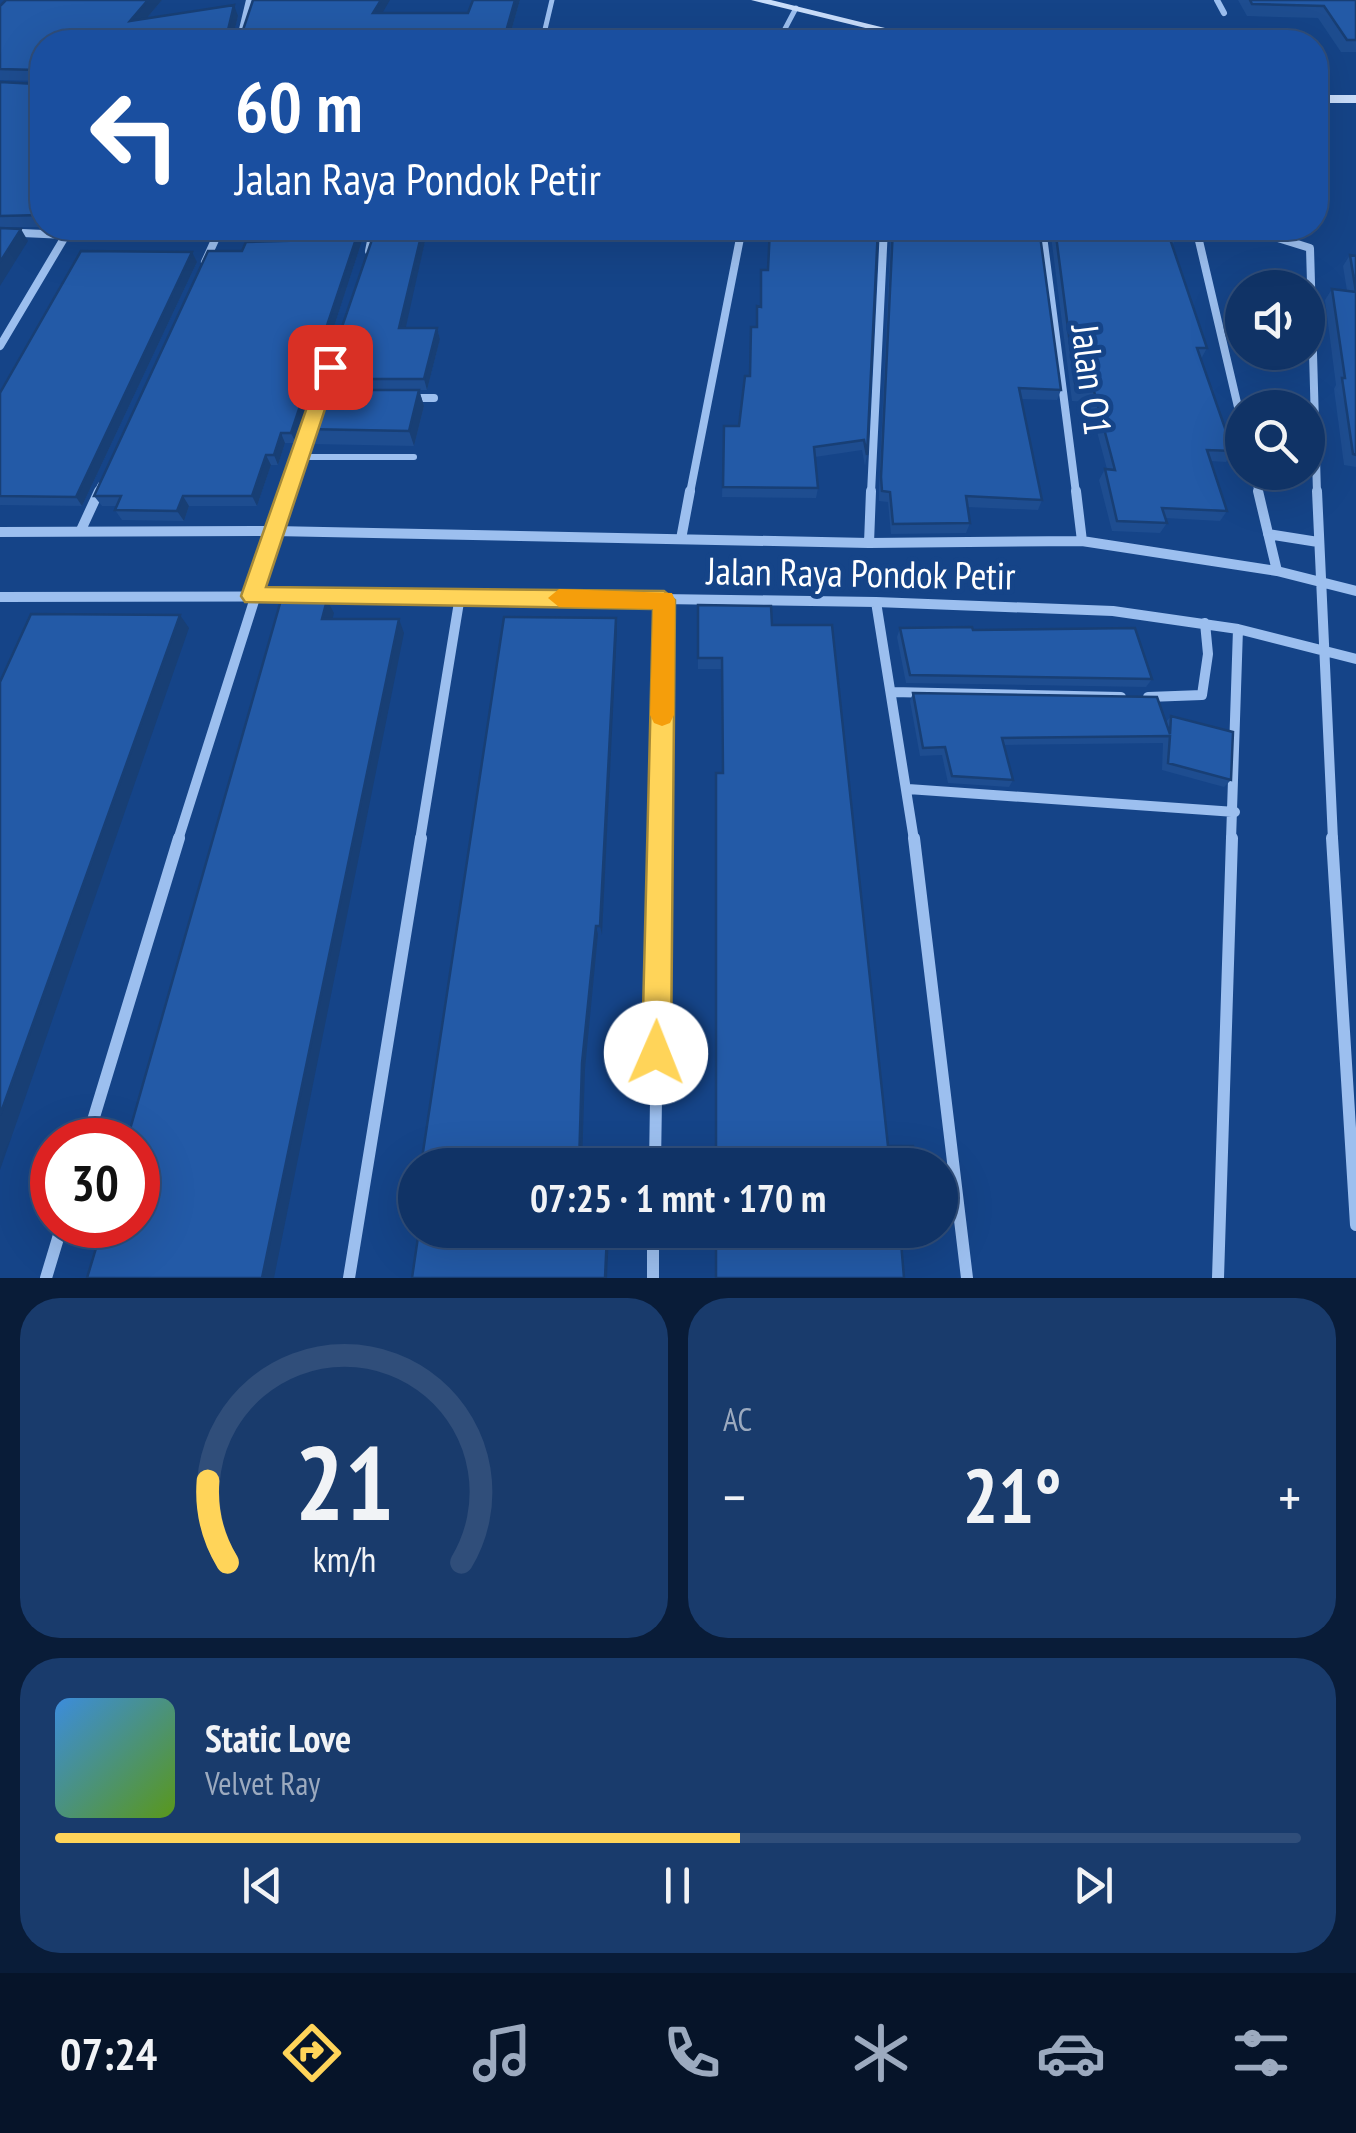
<!DOCTYPE html>
<html lang="id">
<head>
<meta charset="utf-8">
<style>
	body { margin:0; font-family:"PT Sans Narrow",sans-serif; background:#193b6c; color:#f1f3f6; height:100vh; display:flex; flex-direction:column; font-size:38px; white-space:nowrap }
	* { box-sizing:border-box; margin:0 }
	p { font-size:32px; color:#9caabf }
	.icon { flex:none; width:55px; height:55px; fill:none; stroke:currentColor; stroke-width:2; stroke-linecap:round; stroke-linejoin:round }
	.map { position:relative; height:1278px; overflow:hidden }
	.sheet { display:flex; flex-direction:column; gap:20px; padding:20px; background:#091c38; flex:1 }
	.sheet>* { flex:none }
	.top-card { position:absolute; left:30px; top:30px; width:1298px; height:210px; border-radius:40px; box-shadow:0 10px 40px #0002,0 0 0 2px #304e7a; background:#1a4fa0; color:#fff; overflow:hidden }
	.tools { position:absolute; left:1225px; top:270px; display:grid; gap:20px }
	.tools a { display:grid; place-items:center; width:100px; height:100px; border-radius:50%; background:#103366; box-shadow:0 10px 40px #0002,0 0 0 2px #304e7a; font-size:50px }
	.speed { position:absolute; left:30px; top:1118px; display:flex; gap:20px; font-size:50px; font-weight:700; text-align:center }
	.speed>* { display:grid; place-content:center; width:130px; height:130px; border-radius:50%; background:#103366; box-shadow:0 10px 40px #0002,0 0 0 2px #304e7a; line-height:1 }
	.speed .limit { border:15px solid #d22; background:#fff; color:#111 }
	.pin { position:absolute; display:grid; place-items:center; width:85px; height:85px; color:#fff; margin:-42px; border-radius:20px; box-shadow:0 5px 15px #0006 }
	.me { position:absolute; width:110px; margin:-55px; rotate:1deg; stroke-linejoin:round; filter:drop-shadow(0 0 8px #0008) }
	.turn { display:flex; align-items:center; gap:35px; height:210px; padding:0 40px; font-size:45px }
	.turn .icon { width:130px; height:130px; stroke-width:2.5 }
	.turn b { display:block; font-size:70px; line-height:85px }
	.big { font-size:75px; font-weight:700; line-height:1.1 }
	.sheet .card { flex:1; display:flex; flex-direction:column; justify-content:center; gap:15px; min-width:0; padding:0 35px; border-radius:40px; background:#193b6c }
	.sheet .dial { align-items:center; gap:0 }
	.dial svg { height:260px; overflow:visible; fill:none; stroke:#304e7a; stroke-width:7; stroke-linecap:round; text-anchor:middle }
	.dial text { fill:#f1f3f6; stroke:none }
	.song { display:flex; align-items:center; gap:30px }
	.cover { width:120px; height:120px; border-radius:15px; background:linear-gradient(135deg,hsl(210 70% 55%),hsl(90 70% 35%)) }
	.played { height:10px; border-radius:5px; background:linear-gradient(90deg,#ffd459 55%,#304e7a 55%) }
	.keys { display:flex; justify-content:space-around; direction:ltr }
	.heat { display:flex; justify-content:space-between; align-items:center; font-size:55px; direction:ltr }
	.sheet .tiles { flex:1; display:grid; gap:20px; grid-template-columns:1fr 1fr }
	.card:last-child { grid-column:span 2 }
	.trip { position:absolute; left:398px; top:1148px; width:560px; height:100px; border-radius:50px; background:#103366; box-shadow:0 10px 40px #0002,0 0 0 2px #304e7a; font-weight:700; line-height:100px; text-align:center }
	.tab-bar { display:flex; height:160px; justify-content:space-around; align-items:center; background:#061429; color:#9caabf }
	.tab-bar .icon { width:70px; height:70px }
	.tab-bar .on { color:#ffd459 }
	.tab-bar b { font-size:45px; color:#f1f3f6 }
	.map>svg:first-child { display:block }
	.lines { fill:none; stroke-linecap:round; stroke-linejoin:round }
	.lane-far1 { stroke:#9cbfef; stroke-width:5 }
	.lane { stroke:#9cbfef; stroke-width:6 }
	.street-far3 { stroke:#9cbfef; stroke-width:6 }
	.street-far2 { stroke:#9cbfef; stroke-width:8 }
	.street-far1 { stroke:#9cbfef; stroke-width:10 }
	.street { stroke:#9cbfef; stroke-width:12 }
	.secondary { fill:#c9ddfa; fill-rule:evenodd }
	.wall { fill:#1e4d90 }
	.shaded-wall { fill:#183f75 }
	.building { fill:#235aa7; stroke:#183f75; stroke-width:2.5 }
	.route { fill:#ffd459; stroke:#a68a3a; stroke-width:2.5 }
	.slow { fill:#f59e0b }
	.labels { text-anchor:middle; stroke-width:10; stroke-linejoin:round; paint-order:stroke }
	.street-label { font-size:38px; fill:#fff; stroke:#154488 }
</style>
</head>
<body>
<div class="map">
<svg width="1356" height="1278" viewBox="0 0 1356 1278">
	<rect width="100%" height="100%" fill="#154488"/>
	<g class="lines">
		<path class="lane-far1" d="M542,42L552,0
			M778,42L796,8"/>
		<path class="lane" d="M300,457H414"/>
		<path class="street-far3" d="M1217,0L1224,13
			M239,42L249,0"/>
		<path class="street-far2" d="M1042,228L1076,493
			M1196,228L1242,424
			M1246,228L1310,248L1317,493
			M0,232L66,235L351,230L372,236L369,251
			M205,262L219,231
			M0,346L66,235
			M411,398H434
			M1254,472L1259,493
			M98,493L101,486
			M288,493L311,424
			M690,493L742,228
			M871,493L884,228"/>
		<path class="street-far1" d="M1076,491L1082,541
			M1258,491L1277,571
			M1317,491L1333,840
			M81,530L99,491
			M0,532L274,531L869,543L1082,541L1277,571L1356,591
			M1268,534L1318,542
			M681,539L690,491
			M869,543L871,491
			M0,597L460,596L876,602L1113,611L1238,629L1356,659
			M876,602L914,840
			M892,692L1121,697
			M1148,697L1202,695L1208,654L1205,623
			M908,789L1235,812
			M178,840L289,491
			M420,840L460,596
			M660,840L664,600
			M1231,840L1238,629"/>
		<path class="street" d="M914,838L967,1278
			M1332,838L1356,1225
			M87,1140L179,838
			M655,1165L660,838
			M653,1230V1278
			M46,1278L62,1225
			M349,1278L421,838
			M1218,1278L1232,838"/>
		<path class="secondary" d="M751,0H771L942,42H923Z
			M1315,95H1356V103H1315Z"/>
	</g>
	<path class="wall" d="M162,0L146,19L238,16L233,36L234,38L382,13H468L520,0L508,42H42V227H0V82L36,84L38,81L0,80V6Z
		M1238,0H1356V52H1341L1318,18L1247,16Z
		M1315,151L1322,209L1316,219H1315Z
		M369,228H428L405,328H437L440,339L427,390H419L424,406L414,446L311,444L305,429L329,390L324,379L375,230Z
		M878,228L867,455L865,466L862,450L815,457L818,488L816,498L722,497L724,426H739L749,376L760,306L761,280L767,270Z
		M891,228H1039L1061,390L1057,400L1022,399L1042,500L1038,510L967,507L970,523L966,533L891,534L888,502L879,501V487Z
		M1050,228H1176L1178,233L1173,244H1172L1207,348L1201,359L1233,451L1226,462L1211,461L1227,511L1220,521L1165,518L1167,523L1160,533L1112,531L1099,480L1105,469H1107L1089,402L1072,401Z
		M359,230L362,241L296,443H285L278,465H271L257,506H189L184,521L122,520L115,510L117,506H102L94,496L242,251L353,239Z
		M1350,255L1356,256V467L1344,465L1334,389L1336,385L1325,300L1332,289L1347,291L1343,266Z
		M197,262L82,506L0,505V393Z
		M698,605L772,625L888,1146L916,1165H715V783L722,773L721,669H698Z
		M900,628L973,630L1152,679L1146,687L906,683L897,637Z
		M913,693L1166,722L1171,716L1231,780L1224,787L1162,770L1163,743L1004,745L1013,780L1009,787L948,783L942,755L920,756L910,701Z"/>
	<path class="shaded-wall" d="M148,0H162L135,32L130,21Z
		M381,0H390L376,24L373,13Z
		M515,0H520L508,42H503Z
		M234,5L238,16L232,41L228,30Z
		M423,228H428L403,340L399,328Z
		M21,229L28,241L0,286V262Z
		M359,230L362,241L296,443L291,433Z
		M192,252L197,262L82,506L76,497Z
		M437,328L440,339L427,390L424,379Z
		M419,390L424,406L414,446L409,431Z
		M281,433L285,443L278,465L274,455Z
		M266,455L271,465L257,506L252,496Z
		M183,496L189,506L184,521L177,511Z
		M327,600L334,613L329,632L322,619Z
		M180,615L189,628L0,1170V1115Z
		M616,618L617,631L602,935L600,926Z
		M399,619L404,633L274,1278H262Z
		M596,926L598,934L585,1069L582,1165H579L582,1063Z
		M607,1234L609,1235L607,1278H605Z"/>
	<path class="building" d="M6,0H148L130,21L234,5L228,30L234,38L242,33L253,0H381L373,13H468L473,0H515L503,42H42V76L36,70L0,69V6Z
		M1250,0H1356V40H1347L1324,6L1252,4Z
		M42,77V215L0,216V82L36,84Z
		M1315,151L1322,209L1315,208Z
		M0,228L21,229L0,262Z
		M376,228H423L399,328H437L424,379H324Z
		M770,228H878L867,455L864,440L814,447L818,488L723,487L724,426H739L745,376H750L751,327H757V306L761,307V270H768Z
		M893,228H1039L1061,390L1019,388L1042,500L966,496L970,523L893,524L890,492L882,491L881,477Z
		M1055,228H1176L1178,233H1168L1207,348H1197L1233,451L1207,450L1227,511L1162,508L1167,523L1117,521L1105,469L1115,470L1094,391L1076,390Z
		M356,229L359,230L291,433H281L274,455H266L252,496H183L177,511L115,510L121,496H94L208,251H242L246,242L353,239Z
		M81,251L192,252L76,497L0,496V393Z
		M1350,255L1356,256V292Z
		M1332,289L1356,292V455L1353,454L1342,378H1345Z
		M318,390H419L409,431L305,429Z
		M281,600H327L322,619H399L262,1278H87L103,1225H138V1140H127Z
		M698,605L771,606L772,625H832L888,1146H913L916,1165H716V773H723L722,658H698Z
		M31,614L180,615L0,1115V682Z
		M504,617L616,618L600,926H596L582,1063L579,1165H421Z
		M972,627L973,630L1135,628L1152,679L910,675L900,628Z
		M913,693L1157,697L1170,734L1171,716L1233,732L1231,780L1168,763L1170,736L1002,738L1013,780L952,776L945,747L923,748Z
		M419,1230H578V1233L607,1234L605,1278H412Z
		M716,1230H900L904,1278H716Z"/>
	<path class="route" d="M330,361L339,367L266,587L664,591L675,600L671,1053L667,1063L656,1068L646,1063L642,1053L653,609L245,602L241,596L321,367Z"/>
	<path class="slow" d="M559,589L672,593L675,600L674,715L670,723L662,726L654,723L650,715L653,609L559,607L548,598Z"/>
	<g class="labels">
		<g class="street-label">
			<text transform="translate(1091 380) rotate(83)" y="13">Jalan O1</text>
			<text transform="translate(861 574) rotate(1)" y="13">Jalan Raya Pondok Petir</text>
		</g>
	</g>
</svg>
<div class="tools">
<a><svg class="icon" aria-label="sound" viewBox="0 0 24 24"><path d="M4 9h4l5-4v14l-5-4H4zM17 9q2 3 0 6"/></svg></a>
<a><svg class="icon" aria-label="search" viewBox="0 0 24 24"><circle cx="10" cy="10" r="6"/><path d="M15 15l6 6"/></svg></a>
</div>
<div class="speed"><div class="limit">30</div></div>
<div class="pin" style="left:330px;top:367px;background:#d93025"><svg class="icon" aria-label="arrive" viewBox="0 0 24 24"><path d="M6 21V4h12l-3 4 3 4H6"/></svg></div>
<svg class="me" style="left:656px;top:1053px" viewBox="-20 -20 40 40"><circle r="19" fill="#fff"/><path d="M0-13L10 11 0 6-10 11z" fill="#ffd459"/></svg>
<div class="trip">07:25 · 1 mnt · 170 m</div>
<div class="top-card">
<div class="turn"><svg class="icon" aria-label="left" viewBox="0 0 24 24"><path d="M17 20v-9H6M10 6l-5 5 5 5"/></svg><div><b>60 m</b>Jalan Raya Pondok Petir</div></div>
</div>
</div>
<section class="sheet">
<div class="tiles">
<div class="card dial"><svg viewBox="0 0 100 80">
<path d="M14 69A42 42 0 1 1 86 69"/>
<path d="M14 69A42 42 0 0 1 8 44" stroke="#ffd459"/>
<text x="50" y="56" font-size="32" font-weight="700">21</text>
<text x="50" y="72" font-size="11">km/h</text>
</svg></div>
<div class="card"><p>AC</p>
<div class="heat"><a>−</a><b class="big">21°</b><a>+</a></div>
</div>
<div class="card">
<div class="song"><i class="cover"></i><div><b>Static Love</b><p>Velvet Ray</p></div></div>
<div class="played"></div>
<div class="keys"><svg class="icon" aria-label="previous" viewBox="0 0 24 24"><path d="M18 5L8 12l10 7zM5 5v14"/></svg><svg class="icon" aria-label="pause" viewBox="0 0 24 24"><path d="M8 5v14M16 5v14"/></svg><svg class="icon" aria-label="next" viewBox="0 0 24 24"><path d="M6 5l10 7-10 7zM19 5v14"/></svg></div>
</div>
</div>
</section>
<nav class="tab-bar">
<b>07:24</b>
<svg class="icon on" aria-label="directions" viewBox="0 0 24 24"><path d="M12 3l9 9-9 9-9-9zM9 14v-3h6M13 9l2 2-2 2"/></svg>
<svg class="icon" aria-label="music" viewBox="0 0 24 24"><path d="M9 18V5l10-2v13"/><circle cx="6" cy="18" r="3"/><circle cx="16" cy="16" r="3"/></svg>
<svg class="icon" aria-label="phone" viewBox="0 0 24 24"><path d="M5 4h4l2 5-3 2q2 4 5 5l2-3 5 2v4C11 20 4 13 5 4z"/></svg>
<svg class="icon" aria-label="climate" viewBox="0 0 24 24"><path d="M12 3v18M4 7l16 10M4 17L20 7"/></svg>
<svg class="icon" aria-label="car" viewBox="0 0 24 24"><path d="M5 17H2v-5l4-1 3-4h7l3 4 3 1v5h-3M9 17h6M6 11h13"/><circle cx="7" cy="17" r="2"/><circle cx="17" cy="17" r="2"/></svg>
<svg class="icon" aria-label="filters" viewBox="0 0 24 24"><path d="M4 7h16M4 17h16"/><circle cx="9" cy="7" r="2"/><circle cx="15" cy="17" r="2"/></svg>
</nav>
</body>
</html>
